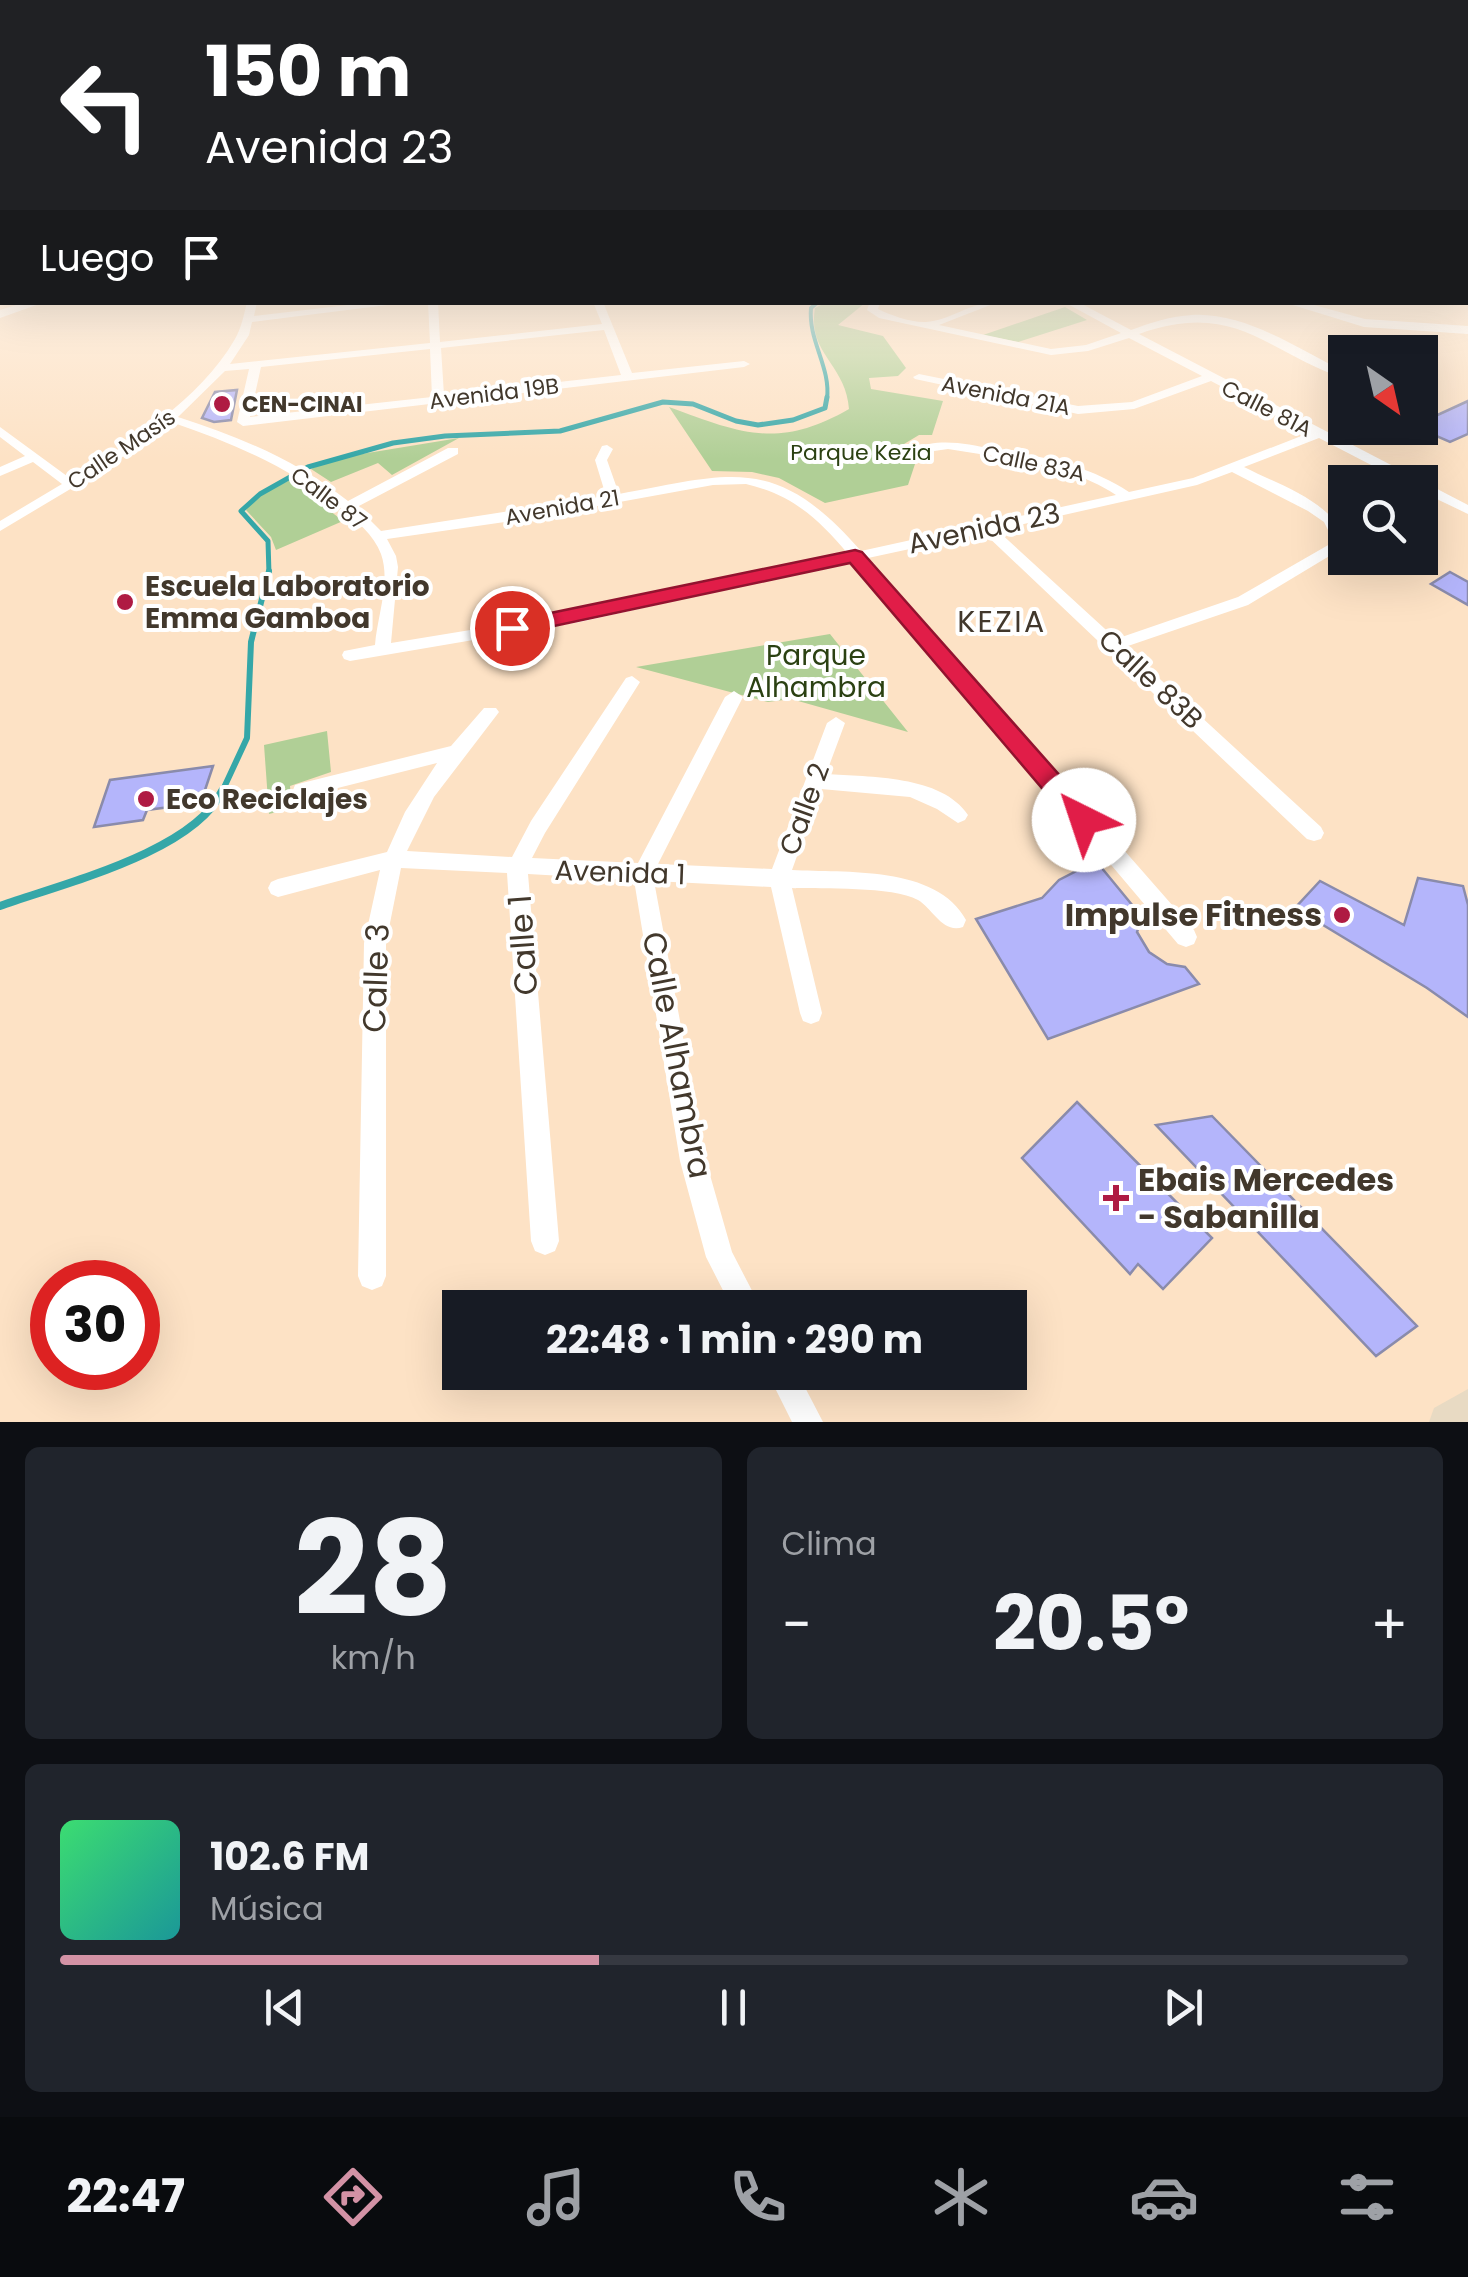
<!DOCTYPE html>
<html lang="es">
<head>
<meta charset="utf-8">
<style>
	body { margin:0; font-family:Poppins,sans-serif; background:#20242c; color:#f1f3f6; height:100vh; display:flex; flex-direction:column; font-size:38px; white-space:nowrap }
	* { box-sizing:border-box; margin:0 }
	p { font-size:32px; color:#9ea1a6 }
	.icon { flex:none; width:55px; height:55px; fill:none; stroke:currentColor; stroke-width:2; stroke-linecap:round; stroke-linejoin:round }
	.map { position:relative; height:1422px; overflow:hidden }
	.panel { display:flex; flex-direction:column; gap:25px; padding:25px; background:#0d0f14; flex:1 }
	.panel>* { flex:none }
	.top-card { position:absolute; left:0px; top:0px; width:1470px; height:305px; box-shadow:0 10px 40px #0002; background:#202124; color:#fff; overflow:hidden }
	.needle { width:65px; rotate:146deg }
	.controls { position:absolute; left:1328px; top:335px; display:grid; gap:20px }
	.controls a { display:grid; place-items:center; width:110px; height:110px; border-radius:0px; background:#171b24; box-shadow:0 10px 40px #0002; font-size:50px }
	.speed { position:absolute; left:30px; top:1260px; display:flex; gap:20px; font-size:50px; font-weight:700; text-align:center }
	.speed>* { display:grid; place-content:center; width:130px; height:130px; border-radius:50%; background:#171b24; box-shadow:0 10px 40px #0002; line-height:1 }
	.speed .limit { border:15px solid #d22; background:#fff; color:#111 }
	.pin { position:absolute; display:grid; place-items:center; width:85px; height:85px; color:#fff; margin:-42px; border:5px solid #fff; border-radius:50%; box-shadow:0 2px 10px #0007 }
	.me { position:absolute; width:110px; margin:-55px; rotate:319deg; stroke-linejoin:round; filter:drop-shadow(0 0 8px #0008) }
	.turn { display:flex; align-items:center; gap:35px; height:210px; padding:0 40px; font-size:45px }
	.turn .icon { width:130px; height:130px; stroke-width:2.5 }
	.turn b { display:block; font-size:70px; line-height:85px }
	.then { display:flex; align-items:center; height:95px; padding:0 40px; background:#0003; gap:20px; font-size:38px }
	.big { font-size:75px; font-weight:700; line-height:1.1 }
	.panel .widget { flex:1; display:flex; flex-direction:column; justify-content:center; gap:15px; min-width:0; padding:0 35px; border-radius:15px; background:#20242c }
	.panel .dial { align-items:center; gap:0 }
	.dial b { font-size:130px; line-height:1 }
	.song { display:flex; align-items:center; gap:30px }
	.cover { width:120px; height:120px; border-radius:15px; background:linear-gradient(135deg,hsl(140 70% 55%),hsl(180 70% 35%)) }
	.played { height:10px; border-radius:5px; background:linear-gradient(90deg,#d392a5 40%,#363941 40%) }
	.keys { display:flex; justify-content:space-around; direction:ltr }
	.heat { display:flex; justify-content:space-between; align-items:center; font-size:55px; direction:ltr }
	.panel .tiles { flex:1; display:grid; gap:25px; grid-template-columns:1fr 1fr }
	.widget:last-child { grid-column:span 2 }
	.trip { position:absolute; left:442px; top:1290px; width:585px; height:100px; border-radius:0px; background:#171b24; box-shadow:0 10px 40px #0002; font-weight:700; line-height:100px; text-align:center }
	.menu { display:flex; height:160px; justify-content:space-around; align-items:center; background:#090b0e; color:#9ea1a6 }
	.menu .icon { width:70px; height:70px }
	.menu .selected { color:#d392a5 }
	.menu b { font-size:45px; color:#f1f3f6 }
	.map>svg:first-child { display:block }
	.green { fill:#b0cf96 }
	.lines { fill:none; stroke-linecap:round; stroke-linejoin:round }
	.stream-far3 { stroke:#35a7a8; stroke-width:4 }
	.stream-far2 { stroke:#35a7a8; stroke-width:5 }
	.stream-far1 { stroke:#35a7a8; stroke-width:6 }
	.stream { stroke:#35a7a8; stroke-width:8 }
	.building { fill:#b4b5fb; stroke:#8a8bab; stroke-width:2.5 }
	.minor { fill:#fff; fill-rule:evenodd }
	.tertiary { fill:#fff; fill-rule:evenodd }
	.secondary { fill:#e8dac3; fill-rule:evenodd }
	.route { fill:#e11d48; stroke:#92132f; stroke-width:2.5 }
	.poi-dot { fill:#af1b43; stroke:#fff; stroke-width:4 }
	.labels { text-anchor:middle; stroke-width:8; stroke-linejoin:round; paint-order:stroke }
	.far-street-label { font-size:22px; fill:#42382c; stroke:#fff }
	.far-poi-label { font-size:22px; font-weight:bold; fill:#42382c; stroke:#fff; text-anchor:start }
	.far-park-label { font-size:22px; fill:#2b4112; stroke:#fff }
	.street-label { font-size:28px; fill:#42382c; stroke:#fff }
	.poi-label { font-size:28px; font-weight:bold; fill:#42382c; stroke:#fff; text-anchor:start }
	.park-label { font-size:28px; fill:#2b4112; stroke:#fff }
	.neighbourhood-label { font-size:30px; letter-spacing:2.5px; fill:#42382c; stroke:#fff }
	.near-poi-label { font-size:32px; font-weight:bold; fill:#42382c; stroke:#fff; text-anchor:end }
	.near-street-label { font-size:32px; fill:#42382c; stroke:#fff }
</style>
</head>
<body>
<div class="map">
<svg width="1468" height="1422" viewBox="0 0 1468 1422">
	<rect width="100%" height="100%" fill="#fde2c5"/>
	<path class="green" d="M825,303H865L838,325L883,336L906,368L898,376L869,378L871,389L943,401L932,435H919L904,444L905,451L917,458L908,485L825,503L779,478L752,472L712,471L669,407C740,433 778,450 849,409C846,364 807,354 815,308Z
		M1065,307L1087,320L1018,342L983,335Z
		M459,438L392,475L378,463L331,482L311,469L337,458Z
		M290,480L343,521L276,550L271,537L246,510L257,496Z
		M830,634L908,732L791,699L768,702L636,667Z
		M327,731L331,772L290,786L292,808L269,814L264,745Z"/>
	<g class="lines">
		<path class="stream-far3" d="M818,302L811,308C808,341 831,367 827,399"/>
		<path class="stream-far2" d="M269,574L268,541L241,511L260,494L308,467L393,443L445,436L560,431L663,402L693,404L736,421L758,425L793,420L825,408L827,397"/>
		<path class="stream-far1" d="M221,794L247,738L251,642L269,571"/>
		<path class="stream" d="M0,906C61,884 194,852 222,791"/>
	</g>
	<path class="building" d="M237,390L231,420L214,422L202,418L215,392Z
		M1468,401V434L1450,442L1418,428L1420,423Z
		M1450,572L1468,582V605L1431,584Z
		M213,766L205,790L170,807L147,810L143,820L94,827L110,780Z
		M1096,861L1142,917L1137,932L1149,952L1167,964L1185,967L1199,984L1048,1039L976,919L1042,898L1059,880Z
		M1418,878L1463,886L1468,905V1017L1427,988L1295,908L1320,881L1404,925Z
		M1077,1102L1212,1238L1163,1289L1138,1264L1130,1274L1022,1158Z
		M1212,1116L1417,1326L1376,1356L1156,1125Z"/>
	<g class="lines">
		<path class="minor" d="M2,266V272L0,273V267Z
			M247,302H257L254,316L374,302H411L252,322L249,335L230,364L430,343L428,302H438L440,342L602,324L593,302H603L632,373L744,361L750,364L744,367L243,426L237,422L249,369L225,371L178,417C240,437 296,460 348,501L448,448H458V454L357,507L381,531L606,496L595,460L602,446L607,445L613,449L607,460L619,494C733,473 776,454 861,551L1116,495C1066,462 1005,459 948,449L934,451L928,447L929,444C951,440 971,445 993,449C1041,456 1088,465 1129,492L1193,478L1309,433L1211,381L1134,409L1078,414L915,379L913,377L919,374L1078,406L1132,402L1202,376L1129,338L1088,351L1051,355L879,318L867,310L870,302H880L878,309C890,315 912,323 926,322C949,321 970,302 998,302L939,325L1051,349L1086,345L1121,333L1064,302H1078L1131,330C1150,323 1171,316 1192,315C1245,312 1299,349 1345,372V379C1263,350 1235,300 1139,334L1468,505V514L1420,491V482H1404L1319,438L1244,467C1279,485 1326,499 1345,536L1341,549L1248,605L1125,647L1321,827L1324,833L1321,839L1314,841L1307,839L984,533L868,558L1194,930L1197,937L1194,944L1186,947L1178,944L854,561L580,622L350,661L344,659L342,655L344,651L375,645C377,617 391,582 381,554C374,535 356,520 341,508C289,467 233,443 171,422L114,463L0,531V521L62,484L33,462L0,476V467L25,456L0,437V427L71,479C131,442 199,401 235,339C241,329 244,315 247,302ZM604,330L621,375L444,395L441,348ZM430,349L432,397L250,417L261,367ZM1232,472L1308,511L1324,522L1332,538L1330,544L1238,597L1116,639L997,530L1197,485ZM746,484C792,495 818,518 848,554L580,612L391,643L398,567L396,556L387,539L526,519L713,485Z
			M632,676L640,682L545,833L532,858L638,863L725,697L734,691L743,697L658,864L772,869L827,723L836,717L845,723L826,774C869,777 942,775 968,815L965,820L958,823L937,809L910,797L821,789L792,870C844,873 937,865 966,920L963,927C943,934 933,909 918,900C892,886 823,889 792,888L822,1013L819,1021L811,1024L803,1021L800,1013L771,887L654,881L706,1161L732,1252L761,1308H732L706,1257L680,1161L634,880L528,874L559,1241L555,1251L545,1255L535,1251L531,1241L507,873L401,868L386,943V1276L382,1286L372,1290L362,1286L358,1276L364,943L380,870L278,897L271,894L268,888L271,882L278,879L387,852L405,812L437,763L302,797L295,795L293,790L295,785L302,783L451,746L484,708H496L499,712L496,716L434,797L407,851L512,857L531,821L626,678Z
			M767,1372H797L823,1422H792Z"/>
		<path class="tertiary" d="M26,302H45L0,318V310Z
			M1283,302H1303L1365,319L1468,326V334L1364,327Z"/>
		<path class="secondary" d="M1468,1389V1422H1429L1434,1408Z"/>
	</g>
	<linearGradient id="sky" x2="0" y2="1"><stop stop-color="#60afce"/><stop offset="0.57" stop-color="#fef2e5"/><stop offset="1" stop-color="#fef2e5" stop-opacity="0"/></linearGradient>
	<rect width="1468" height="459" fill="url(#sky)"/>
	<path class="route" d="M855,550L862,552L1093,813L1097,820L1093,827H1075L850,563L512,635L502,628L512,621Z"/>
	<g class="poi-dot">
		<circle cx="222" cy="404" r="10"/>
		<circle cx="125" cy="602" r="10"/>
		<circle cx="146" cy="799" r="10"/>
		<circle cx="1342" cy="915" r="10"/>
		<path d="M1111 1183h10v10h10v10h-10v10h-10v-10h-10v-10h10z"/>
	</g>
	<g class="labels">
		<g class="far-street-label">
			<text transform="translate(494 393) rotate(-7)" y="8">Avenida 19B</text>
			<text transform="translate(1006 395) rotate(11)" y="8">Avenida 21A</text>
			<text transform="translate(1267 408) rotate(27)" y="8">Calle 81A</text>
			<text transform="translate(121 449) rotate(-34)" y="8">Calle Masís</text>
			<text transform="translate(1034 463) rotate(12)" y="8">Calle 83A</text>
			<text transform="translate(329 498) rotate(37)" y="8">Calle 87</text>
			<text transform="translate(562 507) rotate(-10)" y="8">Avenida 21</text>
		</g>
		<g class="far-poi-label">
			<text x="242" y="412">CEN-CINAI</text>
		</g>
		<g class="far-park-label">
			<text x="861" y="460">Parque Kezia</text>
		</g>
		<g class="street-label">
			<text transform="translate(984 528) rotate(-12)" y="10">Avenida 23</text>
			<text transform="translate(1151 679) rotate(43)" y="10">Calle 83B</text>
			<text transform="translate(804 809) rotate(-70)" y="10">Calle 2</text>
			<text transform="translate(620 872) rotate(2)" y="10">Avenida 1</text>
		</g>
		<g class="poi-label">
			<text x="145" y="596">Escuela Laboratorio<tspan x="145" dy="32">Emma Gamboa</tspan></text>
			<text x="166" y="809">Eco Reciclajes</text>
		</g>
		<g class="park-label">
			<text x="816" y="665">Parque<tspan x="816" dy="32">Alhambra</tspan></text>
		</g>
		<g class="neighbourhood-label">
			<text x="1002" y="632">KEZIA</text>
		</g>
		<g class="near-poi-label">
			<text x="1322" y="926">Impulse Fitness</text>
			<text x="1138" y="1191" text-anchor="start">Ebais Mercedes<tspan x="1138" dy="37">- Sabanilla</tspan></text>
		</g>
		<g class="near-street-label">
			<text transform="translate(523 945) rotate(-94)" y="11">Calle 1</text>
			<text transform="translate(376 978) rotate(-88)" y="11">Calle 3</text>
			<text transform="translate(677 1055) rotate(79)" y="11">Calle Alhambra</text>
		</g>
	</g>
</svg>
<div class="controls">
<a><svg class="needle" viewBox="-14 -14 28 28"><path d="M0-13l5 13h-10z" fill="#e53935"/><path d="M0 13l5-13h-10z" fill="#9ea1a6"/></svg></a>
<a><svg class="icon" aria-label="search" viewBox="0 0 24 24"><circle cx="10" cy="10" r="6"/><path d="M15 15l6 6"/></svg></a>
</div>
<div class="speed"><div class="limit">30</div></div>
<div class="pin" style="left:512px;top:628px;background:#d93025"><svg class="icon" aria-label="arrive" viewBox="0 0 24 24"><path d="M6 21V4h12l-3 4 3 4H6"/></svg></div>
<svg class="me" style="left:1084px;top:820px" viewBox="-20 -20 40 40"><circle r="19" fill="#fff"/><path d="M0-13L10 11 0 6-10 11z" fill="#e11d48"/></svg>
<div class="trip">22:48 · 1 min · 290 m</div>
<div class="top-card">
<div class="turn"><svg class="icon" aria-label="left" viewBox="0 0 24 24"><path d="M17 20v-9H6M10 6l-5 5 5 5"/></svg><div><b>150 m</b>Avenida 23</div></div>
<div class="then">Luego<svg class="icon" aria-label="arrive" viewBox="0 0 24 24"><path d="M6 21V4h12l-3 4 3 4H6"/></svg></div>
</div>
</div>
<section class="panel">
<div class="tiles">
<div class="widget dial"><b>28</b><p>km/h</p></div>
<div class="widget"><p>Clima</p>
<div class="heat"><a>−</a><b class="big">20.5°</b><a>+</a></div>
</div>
<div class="widget">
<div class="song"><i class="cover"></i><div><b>102.6 FM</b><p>Música</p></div></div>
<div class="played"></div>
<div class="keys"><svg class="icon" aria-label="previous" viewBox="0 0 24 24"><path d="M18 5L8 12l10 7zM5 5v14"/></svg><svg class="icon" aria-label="pause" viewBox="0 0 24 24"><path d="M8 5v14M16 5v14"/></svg><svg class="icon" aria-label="next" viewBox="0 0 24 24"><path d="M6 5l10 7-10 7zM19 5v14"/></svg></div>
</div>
</div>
</section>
<nav class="menu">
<b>22:47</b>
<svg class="icon selected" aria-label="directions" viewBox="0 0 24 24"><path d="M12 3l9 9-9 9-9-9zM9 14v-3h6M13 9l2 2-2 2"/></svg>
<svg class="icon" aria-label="music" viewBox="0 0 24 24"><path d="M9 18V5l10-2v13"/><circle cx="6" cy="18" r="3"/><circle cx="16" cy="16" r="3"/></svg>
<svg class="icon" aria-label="phone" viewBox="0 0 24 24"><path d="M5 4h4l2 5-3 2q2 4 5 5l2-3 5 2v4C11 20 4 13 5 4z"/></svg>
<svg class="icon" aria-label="climate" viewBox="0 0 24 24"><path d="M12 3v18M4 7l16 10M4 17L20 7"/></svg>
<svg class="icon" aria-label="car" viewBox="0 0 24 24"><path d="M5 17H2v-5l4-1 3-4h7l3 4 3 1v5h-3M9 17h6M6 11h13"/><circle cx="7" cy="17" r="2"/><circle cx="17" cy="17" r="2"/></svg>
<svg class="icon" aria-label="filters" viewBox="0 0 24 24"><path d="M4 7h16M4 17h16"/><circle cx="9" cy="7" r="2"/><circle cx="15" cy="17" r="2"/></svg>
</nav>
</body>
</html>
